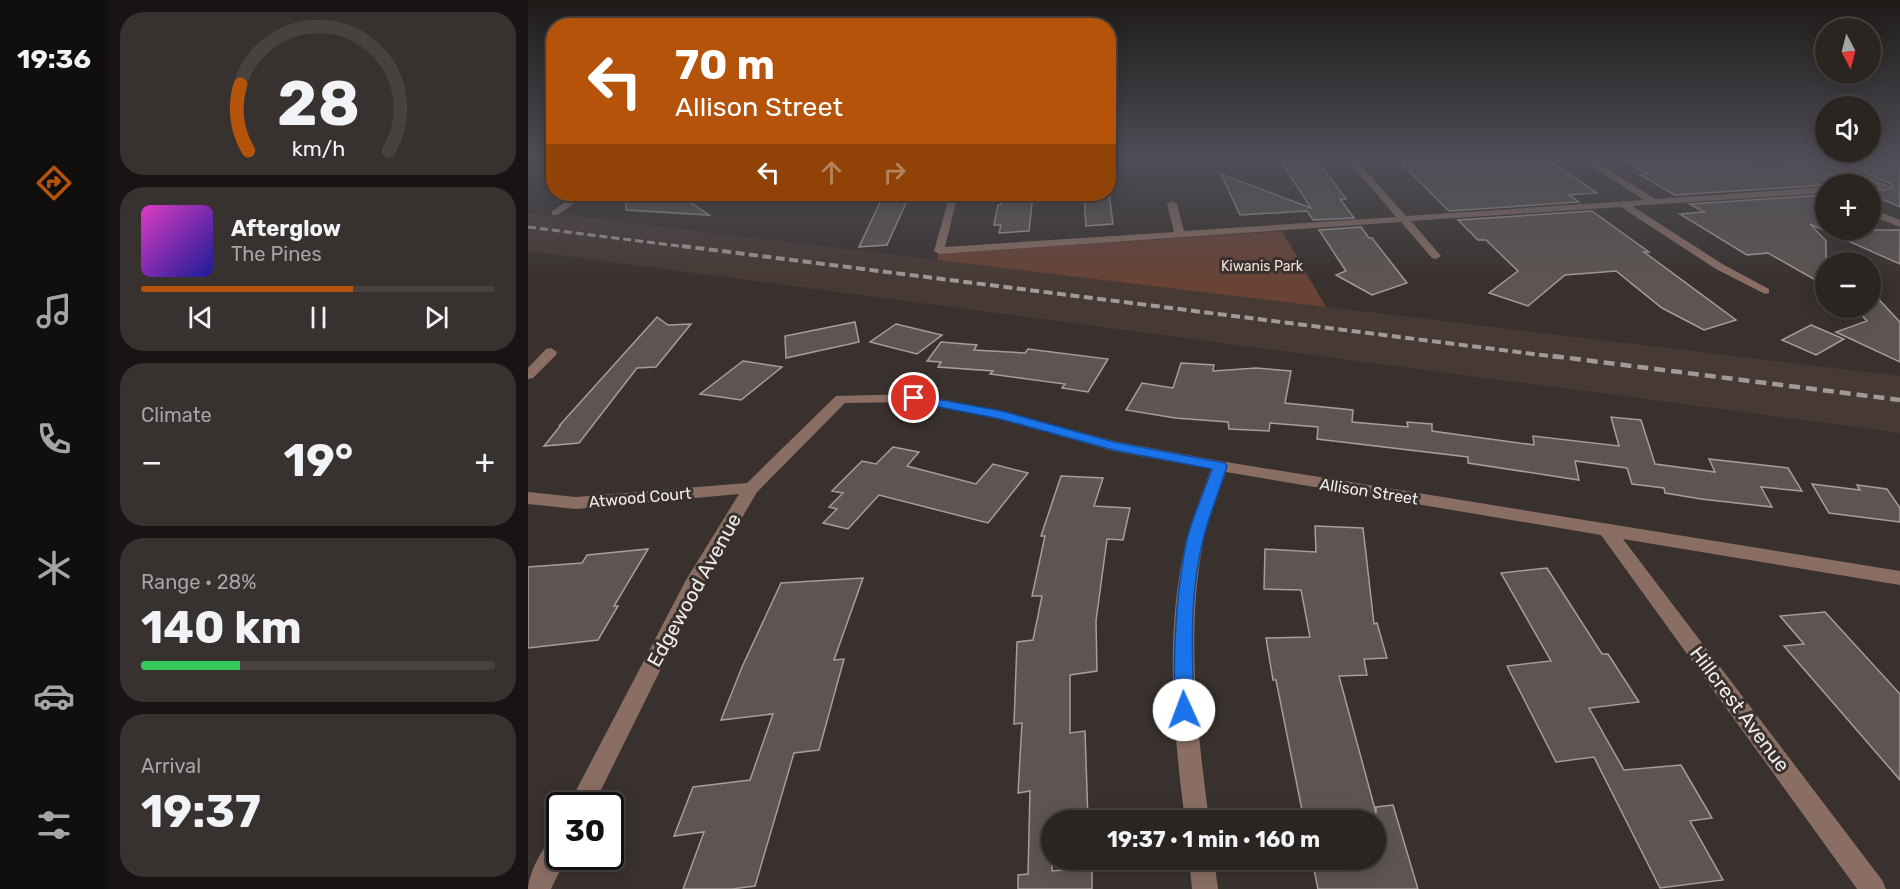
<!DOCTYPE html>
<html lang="en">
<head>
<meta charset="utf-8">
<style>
	body { margin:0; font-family:Rubik,sans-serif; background:#37312f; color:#f1f3f6; height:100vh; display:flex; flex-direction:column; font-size:22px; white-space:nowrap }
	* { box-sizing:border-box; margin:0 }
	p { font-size:20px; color:#a6a5a5 }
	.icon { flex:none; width:33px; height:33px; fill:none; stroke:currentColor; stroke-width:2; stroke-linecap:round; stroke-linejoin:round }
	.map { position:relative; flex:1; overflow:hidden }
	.panel { display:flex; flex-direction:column; gap:12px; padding:12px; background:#181413; width:420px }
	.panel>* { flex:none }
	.hud { position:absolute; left:18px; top:18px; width:570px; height:183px; border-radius:24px; box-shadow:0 3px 15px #0003,0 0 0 2px #474240; background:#b45309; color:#fff; overflow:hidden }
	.needle { width:39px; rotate:173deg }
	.controls { position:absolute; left:1287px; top:18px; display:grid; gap:12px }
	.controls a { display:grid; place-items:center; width:66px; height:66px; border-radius:50%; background:#2b2522; box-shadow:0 3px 15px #0003,0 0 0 2px #474240; font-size:30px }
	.speed { position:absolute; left:18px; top:792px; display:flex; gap:12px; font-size:30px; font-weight:700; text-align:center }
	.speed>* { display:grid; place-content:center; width:78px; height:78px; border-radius:50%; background:#2b2522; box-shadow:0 3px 15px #0003,0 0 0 2px #474240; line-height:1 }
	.speed .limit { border:3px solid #111; border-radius:9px; background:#fff; color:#111 }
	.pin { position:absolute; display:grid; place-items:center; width:51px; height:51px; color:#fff; margin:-26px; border:3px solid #fff; border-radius:50%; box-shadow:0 2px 6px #0007 }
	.me { position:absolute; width:66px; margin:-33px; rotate:358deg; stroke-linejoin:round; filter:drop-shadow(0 0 4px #0008) }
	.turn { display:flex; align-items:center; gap:21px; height:126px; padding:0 30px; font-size:27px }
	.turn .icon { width:78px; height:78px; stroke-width:2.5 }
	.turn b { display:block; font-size:42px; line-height:51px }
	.lanes { display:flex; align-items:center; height:57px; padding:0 30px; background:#0003; justify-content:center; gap:30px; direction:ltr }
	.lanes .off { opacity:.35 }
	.big { font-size:45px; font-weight:700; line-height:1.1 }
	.panel .card { flex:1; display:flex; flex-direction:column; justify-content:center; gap:9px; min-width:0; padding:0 21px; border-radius:24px; background:#37312f }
	.panel .dial { align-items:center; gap:0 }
	.dial svg { height:156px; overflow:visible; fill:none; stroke:#474240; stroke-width:7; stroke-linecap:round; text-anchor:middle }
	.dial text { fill:#f1f3f6; stroke:none }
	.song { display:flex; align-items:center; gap:18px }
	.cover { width:72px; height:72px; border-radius:9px; background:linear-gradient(135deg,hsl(310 70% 55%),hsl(240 70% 35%)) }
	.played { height:6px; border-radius:3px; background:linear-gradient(90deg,#b45309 60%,#474240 60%) }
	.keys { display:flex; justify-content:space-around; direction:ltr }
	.heat { display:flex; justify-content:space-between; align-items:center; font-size:33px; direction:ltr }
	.charge { height:9px; border-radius:4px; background:linear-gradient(90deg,#34c759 28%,#474240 0) }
	.trip { position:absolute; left:513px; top:810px; width:345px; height:60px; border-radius:30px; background:#2b2522; box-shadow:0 3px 15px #0003,0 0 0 2px #474240; font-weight:700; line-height:60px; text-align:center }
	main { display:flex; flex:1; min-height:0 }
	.dock { display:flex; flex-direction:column; width:108px; justify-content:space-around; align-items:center; background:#110f0e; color:#a6a5a5 }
	.dock .icon { width:42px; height:42px }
	.dock .on { color:#b45309 }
	.dock b { font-size:27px; color:#f1f3f6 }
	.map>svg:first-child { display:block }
	.built { fill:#473934 }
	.green { fill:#694336 }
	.building { fill:#5d5552; stroke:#a79d9a; stroke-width:1.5 }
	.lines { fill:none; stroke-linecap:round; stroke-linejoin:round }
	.minor { fill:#8a6e64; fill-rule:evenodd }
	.rail-far2 { stroke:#a19a98; stroke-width:3; stroke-dasharray:8 4; stroke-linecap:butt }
	.rail-far1 { stroke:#a19a98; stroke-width:4; stroke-dasharray:9 4.5; stroke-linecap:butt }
	.rail { stroke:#a19a98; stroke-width:4.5; stroke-dasharray:11 6; stroke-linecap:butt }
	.route { fill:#1a73e8; stroke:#114b97; stroke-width:1.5 }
	.labels { text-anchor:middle; stroke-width:6; stroke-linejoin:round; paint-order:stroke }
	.far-park-label { font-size:14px; fill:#f2ded8; stroke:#39312e }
	.street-label { font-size:16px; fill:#f0ebe9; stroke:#39312e }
	.near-street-label { font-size:20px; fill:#f0ebe9; stroke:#39312e }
</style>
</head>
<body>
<main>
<nav class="dock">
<b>19:36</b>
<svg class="icon on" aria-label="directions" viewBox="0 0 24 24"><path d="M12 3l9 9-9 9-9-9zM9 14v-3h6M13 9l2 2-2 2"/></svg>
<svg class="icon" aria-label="music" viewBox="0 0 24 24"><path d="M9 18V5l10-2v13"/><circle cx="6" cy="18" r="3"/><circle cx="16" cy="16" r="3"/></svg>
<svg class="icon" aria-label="phone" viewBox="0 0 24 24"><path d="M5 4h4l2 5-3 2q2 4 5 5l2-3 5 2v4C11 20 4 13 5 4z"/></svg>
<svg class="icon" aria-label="climate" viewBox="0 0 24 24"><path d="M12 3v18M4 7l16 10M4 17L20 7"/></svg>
<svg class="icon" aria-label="car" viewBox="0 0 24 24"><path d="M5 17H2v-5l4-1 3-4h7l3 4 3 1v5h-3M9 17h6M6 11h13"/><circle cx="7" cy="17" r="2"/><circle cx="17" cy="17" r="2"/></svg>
<svg class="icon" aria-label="filters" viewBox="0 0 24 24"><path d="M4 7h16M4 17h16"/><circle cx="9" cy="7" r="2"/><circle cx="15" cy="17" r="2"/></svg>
</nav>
<section class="panel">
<div class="card dial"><svg viewBox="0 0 100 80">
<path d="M14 69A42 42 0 1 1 86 69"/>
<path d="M14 69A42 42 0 0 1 10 35" stroke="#b45309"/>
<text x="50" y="56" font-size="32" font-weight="700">28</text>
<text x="50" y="72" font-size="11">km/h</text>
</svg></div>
<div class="card">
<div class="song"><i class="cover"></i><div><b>Afterglow</b><p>The Pines</p></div></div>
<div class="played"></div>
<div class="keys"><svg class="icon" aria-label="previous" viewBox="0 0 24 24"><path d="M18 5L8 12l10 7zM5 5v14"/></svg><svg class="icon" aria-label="pause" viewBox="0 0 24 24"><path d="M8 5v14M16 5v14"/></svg><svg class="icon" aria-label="next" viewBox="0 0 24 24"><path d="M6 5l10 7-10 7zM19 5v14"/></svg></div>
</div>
<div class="card"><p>Climate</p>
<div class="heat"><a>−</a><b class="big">19°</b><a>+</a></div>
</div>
<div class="card"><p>Range · 28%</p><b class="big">140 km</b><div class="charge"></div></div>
<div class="card"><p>Arrival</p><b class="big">19:37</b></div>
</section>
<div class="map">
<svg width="1372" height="889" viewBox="0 0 1372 889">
	<rect width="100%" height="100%" fill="#39312e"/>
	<path class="built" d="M0,213L35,217L37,215L1372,376V433L0,251Z"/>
	<path class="green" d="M754,231L798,307L409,260L410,254Z"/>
	<path class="building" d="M752,160H789L818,199H812L826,218L785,220L779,211L712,215L693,174L783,208Z
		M874,160H1020L1069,193L1041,195L1051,202L921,211L873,163H877Z
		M1095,160H1198V164L1291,160L1342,184H1322L1298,173V185L1147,195L1112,175L1119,174Z
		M1310,160H1372V207L1342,194V185L1356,190L1364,187L1363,184Z
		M98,194H150L181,215L98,210Z
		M356,194H382L359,245L331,247Z
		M475,194H505L501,231L471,233L473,225H466L470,205H473Z
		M556,194H581L585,224L558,226Z
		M1298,195V230H1372V264L1282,224L1298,241V286L1240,253L1219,255L1152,214L1176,212L1162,204Z
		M1064,211L1121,252H1116L1208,320L1176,330L1134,308L1088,271L1037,275L1000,306L961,293L990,271L958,240H950L930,220Z
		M833,227L841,238H844L879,283L844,295L808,275L818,271L791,230Z
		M1342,290L1372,322V362L1308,332L1339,321L1327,308H1342Z
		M129,317L140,325L163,324L128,367L109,368L51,443L16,446L33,425L31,426Z
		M327,322L331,342L258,358L257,336Z
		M368,324L414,335L389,354L342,342Z
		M1283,325L1316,339L1288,355L1254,340Z
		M413,342L449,345L446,350L497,353L500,349L580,359L560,392L534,388L537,384L462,374L465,371L410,367L413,362L399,361Z
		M215,361L254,367L213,400L172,394Z
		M653,363L686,365L685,371L728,368L763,371L757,403L825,410L824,422L880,427L879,422L904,424V431L1006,445L1005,436L1091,446L1083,417L1113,420L1127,464L1187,472L1181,459L1260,468L1274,491L1233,487L1244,507L1173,499L1137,493L1136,488L1104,484L1099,468L1047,461L1051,480L940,463V457L789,439L790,427L742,423L741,431L701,429L700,422L647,418L598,410L614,383L645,388Z
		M365,447L391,452L379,466L448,484L465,464L500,473L460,523L351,495L320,529L295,523L309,509L301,507L315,493L304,491L334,461L348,464Z
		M533,476L575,478L566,506L602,508L595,540L579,539L568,621L569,671L542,675V733L557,731L560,820H524V871L564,867V889H490V875L500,874L502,791L490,793L494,723L486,724L489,642L505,640L514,596H504L517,536H513Z
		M1284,484L1332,490L1329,485L1359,489L1372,508V522L1301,513Z
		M787,526L835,528L846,624L849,623L859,658L836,659L839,675L811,676L848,813V807L865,805L890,889H790L784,860H848V820H776L748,680H745L738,638L782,637L773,590L736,589L737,549L788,552Z
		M120,549L86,606H90L70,640L0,648V567L54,563L59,555Z
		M1019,568L1074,654H1080L1111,702L1061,708L1096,770L1153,765L1184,818L1162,821L1195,880L1132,888L1066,757L1028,762L979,666L1023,661L973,573Z
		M335,578L306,660L316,659L291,750L266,753L227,886L204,889H155L176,832L146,836L165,787L222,780L245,714L193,720L214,667L253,583Z
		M1297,612L1372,694V780L1256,646L1276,644L1252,616Z"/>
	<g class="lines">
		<path class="minor" d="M820,160H828L878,216L1116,200L1055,160H1065L1127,199L1298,187V193L1104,206L1196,265L1241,289V293L1237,294L1188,269L1093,207L883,221L913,256L908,259L904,258L873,222L411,254L406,251L422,194H430L417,247L646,232L639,204L644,201L649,204L656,231L868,217Z
			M1293,160H1304L1362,186L1355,188Z
			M50,194H59L30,215H24V211Z
			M1342,208L1372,220V227L1342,215Z
			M23,348L29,352L28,355L5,378L0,379V368L18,349Z
			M385,394L474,411L586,441L692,461L1372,571V585L1095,539L1354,880L1358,889H1329L1073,535L698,472C690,495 680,518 675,542C658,634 669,728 681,820H657C645,729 636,629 659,538C665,515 675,492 683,469L585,451L472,419L410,406L385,402L317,403L229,492L173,588L65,806H40L158,580L211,494L48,509L0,504V492L48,497L219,483L308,396Z
			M32,833V856H39L23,889H0C0,874 18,838 32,833Z
			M661,860H686L690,889H664Z"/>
		<path class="rail-far2" d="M0,227L166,248"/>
		<path class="rail-far1" d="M154,246L1037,358"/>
		<path class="rail" d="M1025,356L1372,400"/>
	</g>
	<linearGradient id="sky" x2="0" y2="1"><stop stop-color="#1f1b19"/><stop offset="0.56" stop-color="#4e4e57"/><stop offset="1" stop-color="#4e4e57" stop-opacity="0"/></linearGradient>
	<rect width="1372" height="284" fill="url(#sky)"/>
	<path class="route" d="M386,395L474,411L586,442L697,463L699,466C692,489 682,513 676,536C661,592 664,652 666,710L663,716L656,718L649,716L647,710C645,652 647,596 659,539C665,516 676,492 684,469L585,450L472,419L381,401L379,398Z"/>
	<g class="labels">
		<g class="far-park-label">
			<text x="734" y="271">Kiwanis Park</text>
		</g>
		<g class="street-label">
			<text transform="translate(841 491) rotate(9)" y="6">Allison Street</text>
			<text transform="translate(112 497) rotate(-5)" y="6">Atwood Court</text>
		</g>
		<g class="near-street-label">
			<text transform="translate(166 590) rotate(-61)" y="7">Edgewood Avenue</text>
			<text transform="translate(1212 709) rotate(53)" y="7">Hillcrest Avenue</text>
		</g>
	</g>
</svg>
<div class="controls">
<a><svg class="needle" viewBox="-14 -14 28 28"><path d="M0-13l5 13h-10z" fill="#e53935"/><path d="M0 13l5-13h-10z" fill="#a6a5a5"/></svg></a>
<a><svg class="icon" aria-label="sound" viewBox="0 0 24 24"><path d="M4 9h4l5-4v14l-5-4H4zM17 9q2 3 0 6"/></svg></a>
<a>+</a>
<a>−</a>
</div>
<div class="speed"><div class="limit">30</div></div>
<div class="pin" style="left:386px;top:398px;background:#d93025"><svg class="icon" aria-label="arrive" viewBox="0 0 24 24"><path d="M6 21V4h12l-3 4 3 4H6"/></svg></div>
<svg class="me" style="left:656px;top:710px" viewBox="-20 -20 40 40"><circle r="19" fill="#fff"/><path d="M0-13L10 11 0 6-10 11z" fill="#1a73e8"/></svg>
<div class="trip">19:37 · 1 min · 160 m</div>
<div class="hud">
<div class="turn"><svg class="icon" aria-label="left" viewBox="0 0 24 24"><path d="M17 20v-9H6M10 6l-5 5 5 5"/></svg><div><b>70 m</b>Allison Street</div></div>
<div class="lanes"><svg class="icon" aria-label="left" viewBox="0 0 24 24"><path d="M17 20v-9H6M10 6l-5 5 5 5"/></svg><svg class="icon off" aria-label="ahead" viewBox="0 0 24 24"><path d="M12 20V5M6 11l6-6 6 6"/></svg><svg class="icon off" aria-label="right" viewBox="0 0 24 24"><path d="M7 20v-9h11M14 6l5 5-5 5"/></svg></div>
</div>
</div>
</main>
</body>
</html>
